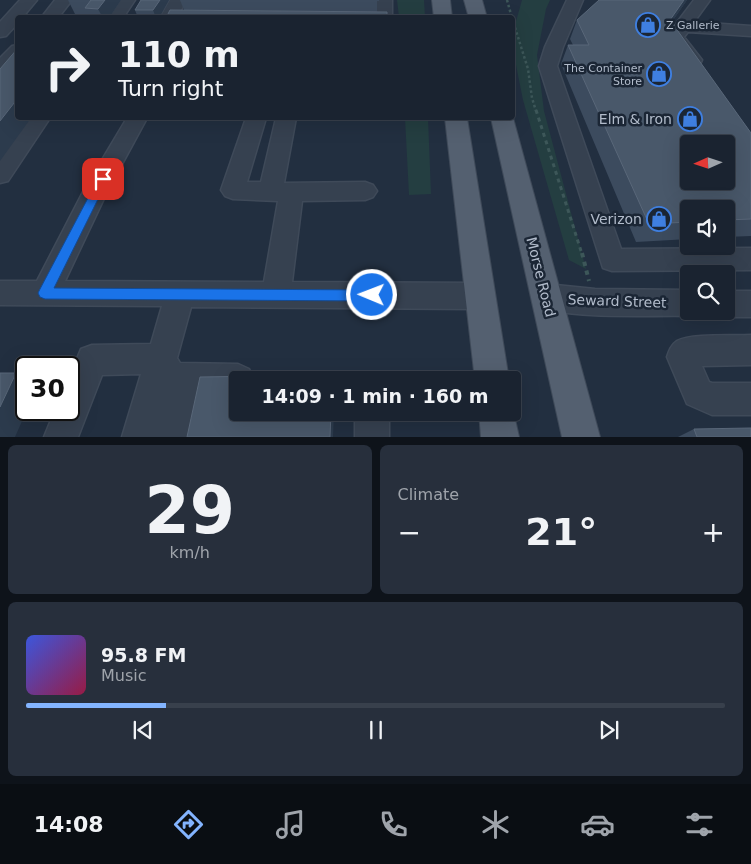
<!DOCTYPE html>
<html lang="en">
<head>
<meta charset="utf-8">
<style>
	body { margin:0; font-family:"DejaVu Sans",sans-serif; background:#272f3c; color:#f1f3f6; height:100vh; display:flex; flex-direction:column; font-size:19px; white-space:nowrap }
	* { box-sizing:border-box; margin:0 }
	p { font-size:16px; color:#9fa4ab }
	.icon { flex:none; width:28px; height:28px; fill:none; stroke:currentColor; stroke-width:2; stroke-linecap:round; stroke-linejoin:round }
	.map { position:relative; height:437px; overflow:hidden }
	.panel { display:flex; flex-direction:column; gap:8px; padding:8px; background:#0e131a; flex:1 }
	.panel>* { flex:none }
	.hud { position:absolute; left:15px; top:15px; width:500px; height:105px; border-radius:5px; box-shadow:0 5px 20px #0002,0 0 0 1px #38404c; background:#1a2330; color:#f1f3f6; overflow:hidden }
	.needle { width:32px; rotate:267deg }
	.fabs { position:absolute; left:680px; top:135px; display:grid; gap:10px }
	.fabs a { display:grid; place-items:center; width:55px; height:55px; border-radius:5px; background:#1a2330; box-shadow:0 5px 20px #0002,0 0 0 1px #38404c; font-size:25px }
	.speed { position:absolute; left:15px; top:356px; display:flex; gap:10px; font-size:25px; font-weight:700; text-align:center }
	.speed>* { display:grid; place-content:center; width:65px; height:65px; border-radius:50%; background:#1a2330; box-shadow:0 5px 20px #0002,0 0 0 1px #38404c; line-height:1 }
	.speed .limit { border:2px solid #111; border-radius:8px; background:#fff; color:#111 }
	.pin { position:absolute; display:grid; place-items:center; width:42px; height:42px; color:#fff; margin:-21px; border-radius:10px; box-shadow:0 2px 8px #0006 }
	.me { position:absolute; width:55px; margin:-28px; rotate:271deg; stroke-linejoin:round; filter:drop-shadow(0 0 4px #0008) }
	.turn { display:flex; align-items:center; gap:18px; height:105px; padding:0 20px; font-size:22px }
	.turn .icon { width:65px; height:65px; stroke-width:2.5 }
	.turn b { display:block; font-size:35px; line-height:42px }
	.big { font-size:38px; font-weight:800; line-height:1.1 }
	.panel .tile { flex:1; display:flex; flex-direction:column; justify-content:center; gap:8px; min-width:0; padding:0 18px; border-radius:8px; background:#272f3c }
	.panel .dial { align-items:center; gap:0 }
	.dial b { font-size:65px; line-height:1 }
	.song { display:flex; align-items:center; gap:15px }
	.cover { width:60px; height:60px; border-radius:8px; background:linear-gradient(135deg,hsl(230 70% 55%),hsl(340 70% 35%)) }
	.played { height:5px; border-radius:2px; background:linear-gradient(90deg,#83b4ff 20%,#38404c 20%) }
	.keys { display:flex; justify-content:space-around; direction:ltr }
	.heat { display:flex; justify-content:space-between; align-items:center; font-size:28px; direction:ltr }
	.panel .tiles { flex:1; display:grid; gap:8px; grid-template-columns:1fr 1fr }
	.tile:last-child { grid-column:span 2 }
	.trip { position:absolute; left:229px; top:371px; width:292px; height:50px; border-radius:5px; background:#1a2330; box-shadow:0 5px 20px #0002,0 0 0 1px #38404c; font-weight:800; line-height:50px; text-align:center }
	.tabs { display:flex; height:80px; justify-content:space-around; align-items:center; background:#0a0e13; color:#9fa4ab }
	.tabs .icon { width:35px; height:35px }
	.tabs .active { color:#83b4ff }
	.tabs b { font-size:22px; color:#f1f3f6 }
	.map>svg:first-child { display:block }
	.green { fill:#243e41 }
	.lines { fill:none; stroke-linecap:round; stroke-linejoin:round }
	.minor-casing { stroke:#3f4a59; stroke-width:3 }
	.major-casing { stroke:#3f4a59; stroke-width:2 }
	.path-far2 { stroke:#3d5759; stroke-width:2.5; stroke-dasharray:2.5 2.5; stroke-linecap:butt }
	.path-far1 { stroke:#3d5759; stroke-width:3; stroke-dasharray:4 4; stroke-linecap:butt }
	.path { stroke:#3d5759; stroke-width:4; stroke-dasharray:4.5 4.5; stroke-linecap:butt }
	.minor { fill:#364150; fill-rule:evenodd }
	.major { fill:#546070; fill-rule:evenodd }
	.wall { fill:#3c4b5e }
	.shaded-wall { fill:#2c3b4d }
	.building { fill:#49586a; stroke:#596779; fill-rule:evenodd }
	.route { fill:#1a73e8; stroke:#114b97 }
	.labels { text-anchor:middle; stroke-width:5; stroke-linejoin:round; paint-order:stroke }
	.far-poi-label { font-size:11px; fill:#b2bccb; stroke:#1b2635; text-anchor:start }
	.poi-label { font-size:14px; fill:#b2bccb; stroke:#1b2635; text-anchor:end }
	.street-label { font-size:14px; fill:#b2bccb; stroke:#1b2635 }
</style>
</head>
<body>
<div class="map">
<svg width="751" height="437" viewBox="0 0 751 437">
	<rect width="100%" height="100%" fill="#222f40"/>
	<path class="green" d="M397,0H424L425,17H399Z
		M522,0H550L546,9L537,55L544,111L586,269L569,260L523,100L513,50L515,25Z
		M405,118H428L431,194L409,195Z"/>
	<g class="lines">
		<defs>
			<path id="minor" d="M20,0H37L22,18H18V23L6,36L0,37V22Z
				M55,0H72L58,18H41Z
				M119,0H135L123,18H106Z
				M170,0H186L177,18H160Z
				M376,0H392V18H376Z
				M567,0H583L563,47L557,66L621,249L751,248V270L612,271L603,268L539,66L545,47Z
				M694,0H710L694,22L751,26V36L688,32L684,37L702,60L700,64C683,68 675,49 666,37Z
				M18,45V61L7,73L0,75V58L12,46Z
				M29,118H50L8,181L0,183V158Z
				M127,118H147L108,190L65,281L264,282L278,201L233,199L225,196L221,190L246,118H266L247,182H261L276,118H296L284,183L365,182L373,185L377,191L373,197L365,200L302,201L292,282L480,283L490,287L494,296L490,305L480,309L191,307L177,358L180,363L238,364L249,369L254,380H238V396L198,395L188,437H122L141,374L102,375L78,437H44L55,410H69V378L81,349L92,345L151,344L162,306L0,305V281H37L84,190Z
				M546,284L595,289L689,290V311H699L689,316C646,315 575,320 536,306L532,297L536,288Z
				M726,291H751V317H726L716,313L715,311H726Z
				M751,335V365L702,366L709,382L712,383H751V415H712L687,404L667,357C669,351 671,345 677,341C691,333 733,336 751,335Z
				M355,412H389V437H355Z"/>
			<path id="major" d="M432,0H450L452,18H434Z
				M464,0H482L487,18H469Z
				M512,116L513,118L600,437H562L491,118Z
				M445,118H467L509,380H475Z
				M512,406L519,437H481L479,412H512Z"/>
		</defs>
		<use href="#minor" class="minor-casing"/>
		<use href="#major" class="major-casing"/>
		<path class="path-far2" d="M507,0L512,18
			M512,18L528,69L532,98L536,111"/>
		<path class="path-far1" d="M536,110L582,254"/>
		<path class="path" d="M582,253L589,281"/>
		<use href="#minor" class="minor"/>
		<use href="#major" class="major"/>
	</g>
	<path class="wall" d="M68,0H121L109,18H89L88,14H75Z
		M141,0H169L159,18H138L135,10Z
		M180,0H379V1H377V12L184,10Z
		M599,0H687L671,23L751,133V236L726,237V209H689V239L636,242L561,64L568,45H573L570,39L577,20Z
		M694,429L751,437H678Z"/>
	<path class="shaded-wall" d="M105,0H121L109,18H103L98,9Z
		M160,0H169L159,18H156L153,10Z
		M684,0H687L660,39L670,20Z
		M18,98V118H31L0,161V121Z
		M16,373L26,379L27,410L15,437H0V407Z
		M331,412H334L333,437H330Z"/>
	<path class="building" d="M91,0H105L98,9L85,8Z
		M141,0H160L153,10H135Z
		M599,0H684L670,20L751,133V219L726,220V209H689V222L649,224L568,45H589L577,20ZM689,144H726V181H689Z
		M170,10L387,12V18H166Z
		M18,48V98L0,121V69Z
		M0,373H16L0,407Z
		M332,375V380H238V412H331L330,437H187L200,377Z
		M751,428V437H697L694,429Z"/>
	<path class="route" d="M103,175L108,179L54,288L372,290L377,291L379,295L377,299L372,301L45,299L40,297L38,293L40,289L98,179Z"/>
	<defs>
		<symbol id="shop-ring" viewBox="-11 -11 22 22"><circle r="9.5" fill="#1b2635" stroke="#3f7fe0" stroke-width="1.5"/><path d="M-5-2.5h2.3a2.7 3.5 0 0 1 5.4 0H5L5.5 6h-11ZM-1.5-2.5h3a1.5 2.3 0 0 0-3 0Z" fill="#3f7fe0"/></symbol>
	</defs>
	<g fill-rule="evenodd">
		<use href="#shop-ring" x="634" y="11" width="28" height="28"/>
		<use href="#shop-ring" x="645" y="60" width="28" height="28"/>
		<use href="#shop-ring" x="676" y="105" width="28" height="28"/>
		<use href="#shop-ring" x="645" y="205" width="28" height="28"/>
	</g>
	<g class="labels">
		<g class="far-poi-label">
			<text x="666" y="29">Z Gallerie</text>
			<text x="642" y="72" text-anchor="end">The Container<tspan x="642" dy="13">Store</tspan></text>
		</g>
		<g class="poi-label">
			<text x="672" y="124">Elm &amp; Iron</text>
			<text x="642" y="224">Verizon</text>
		</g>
		<g class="street-label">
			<text transform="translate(541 277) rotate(76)" y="5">Morse Road</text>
			<text transform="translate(617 301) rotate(2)" y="5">Seward Street</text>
		</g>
	</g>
</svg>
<div class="fabs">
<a><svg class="needle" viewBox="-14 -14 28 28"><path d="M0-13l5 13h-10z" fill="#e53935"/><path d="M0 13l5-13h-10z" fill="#9fa4ab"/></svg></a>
<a><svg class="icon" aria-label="sound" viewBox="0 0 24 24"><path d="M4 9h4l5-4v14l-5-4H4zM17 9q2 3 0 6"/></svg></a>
<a><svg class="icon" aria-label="search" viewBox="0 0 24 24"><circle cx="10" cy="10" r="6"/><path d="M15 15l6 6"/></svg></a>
</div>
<div class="speed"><div class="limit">30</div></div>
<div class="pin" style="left:103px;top:179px;background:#d93025"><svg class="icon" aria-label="arrive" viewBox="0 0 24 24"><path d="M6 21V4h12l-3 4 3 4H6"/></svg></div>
<svg class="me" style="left:372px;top:295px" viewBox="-20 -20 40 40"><circle r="17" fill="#1a73e8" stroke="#fff" stroke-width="3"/><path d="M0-11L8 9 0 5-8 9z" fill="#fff"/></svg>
<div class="trip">14:09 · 1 min · 160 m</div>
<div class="hud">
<div class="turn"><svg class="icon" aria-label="right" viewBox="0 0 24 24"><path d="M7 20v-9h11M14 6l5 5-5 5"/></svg><div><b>110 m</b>Turn right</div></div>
</div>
</div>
<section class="panel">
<div class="tiles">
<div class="tile dial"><b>29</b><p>km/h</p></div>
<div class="tile"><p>Climate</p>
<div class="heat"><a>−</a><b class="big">21°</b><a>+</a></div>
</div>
<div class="tile">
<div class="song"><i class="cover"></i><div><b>95.8 FM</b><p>Music</p></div></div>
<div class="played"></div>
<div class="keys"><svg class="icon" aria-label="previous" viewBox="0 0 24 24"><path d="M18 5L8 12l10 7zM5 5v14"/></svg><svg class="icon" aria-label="pause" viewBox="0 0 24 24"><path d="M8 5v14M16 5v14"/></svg><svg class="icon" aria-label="next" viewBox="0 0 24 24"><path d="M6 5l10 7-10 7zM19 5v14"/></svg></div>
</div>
</div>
</section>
<nav class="tabs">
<b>14:08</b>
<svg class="icon active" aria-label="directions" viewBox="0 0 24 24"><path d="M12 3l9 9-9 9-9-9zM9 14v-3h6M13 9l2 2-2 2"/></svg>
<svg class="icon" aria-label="music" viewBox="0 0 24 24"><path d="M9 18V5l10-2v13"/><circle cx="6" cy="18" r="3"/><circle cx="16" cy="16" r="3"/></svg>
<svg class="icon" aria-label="phone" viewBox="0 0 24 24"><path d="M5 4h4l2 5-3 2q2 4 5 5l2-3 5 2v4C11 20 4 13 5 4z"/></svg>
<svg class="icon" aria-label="climate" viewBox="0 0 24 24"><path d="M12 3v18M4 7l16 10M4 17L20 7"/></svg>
<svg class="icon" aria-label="car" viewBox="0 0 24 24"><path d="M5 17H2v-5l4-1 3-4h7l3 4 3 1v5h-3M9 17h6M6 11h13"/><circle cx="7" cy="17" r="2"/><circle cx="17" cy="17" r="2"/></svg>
<svg class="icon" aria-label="filters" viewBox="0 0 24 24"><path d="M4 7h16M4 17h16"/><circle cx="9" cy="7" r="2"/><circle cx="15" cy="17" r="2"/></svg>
</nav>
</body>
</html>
